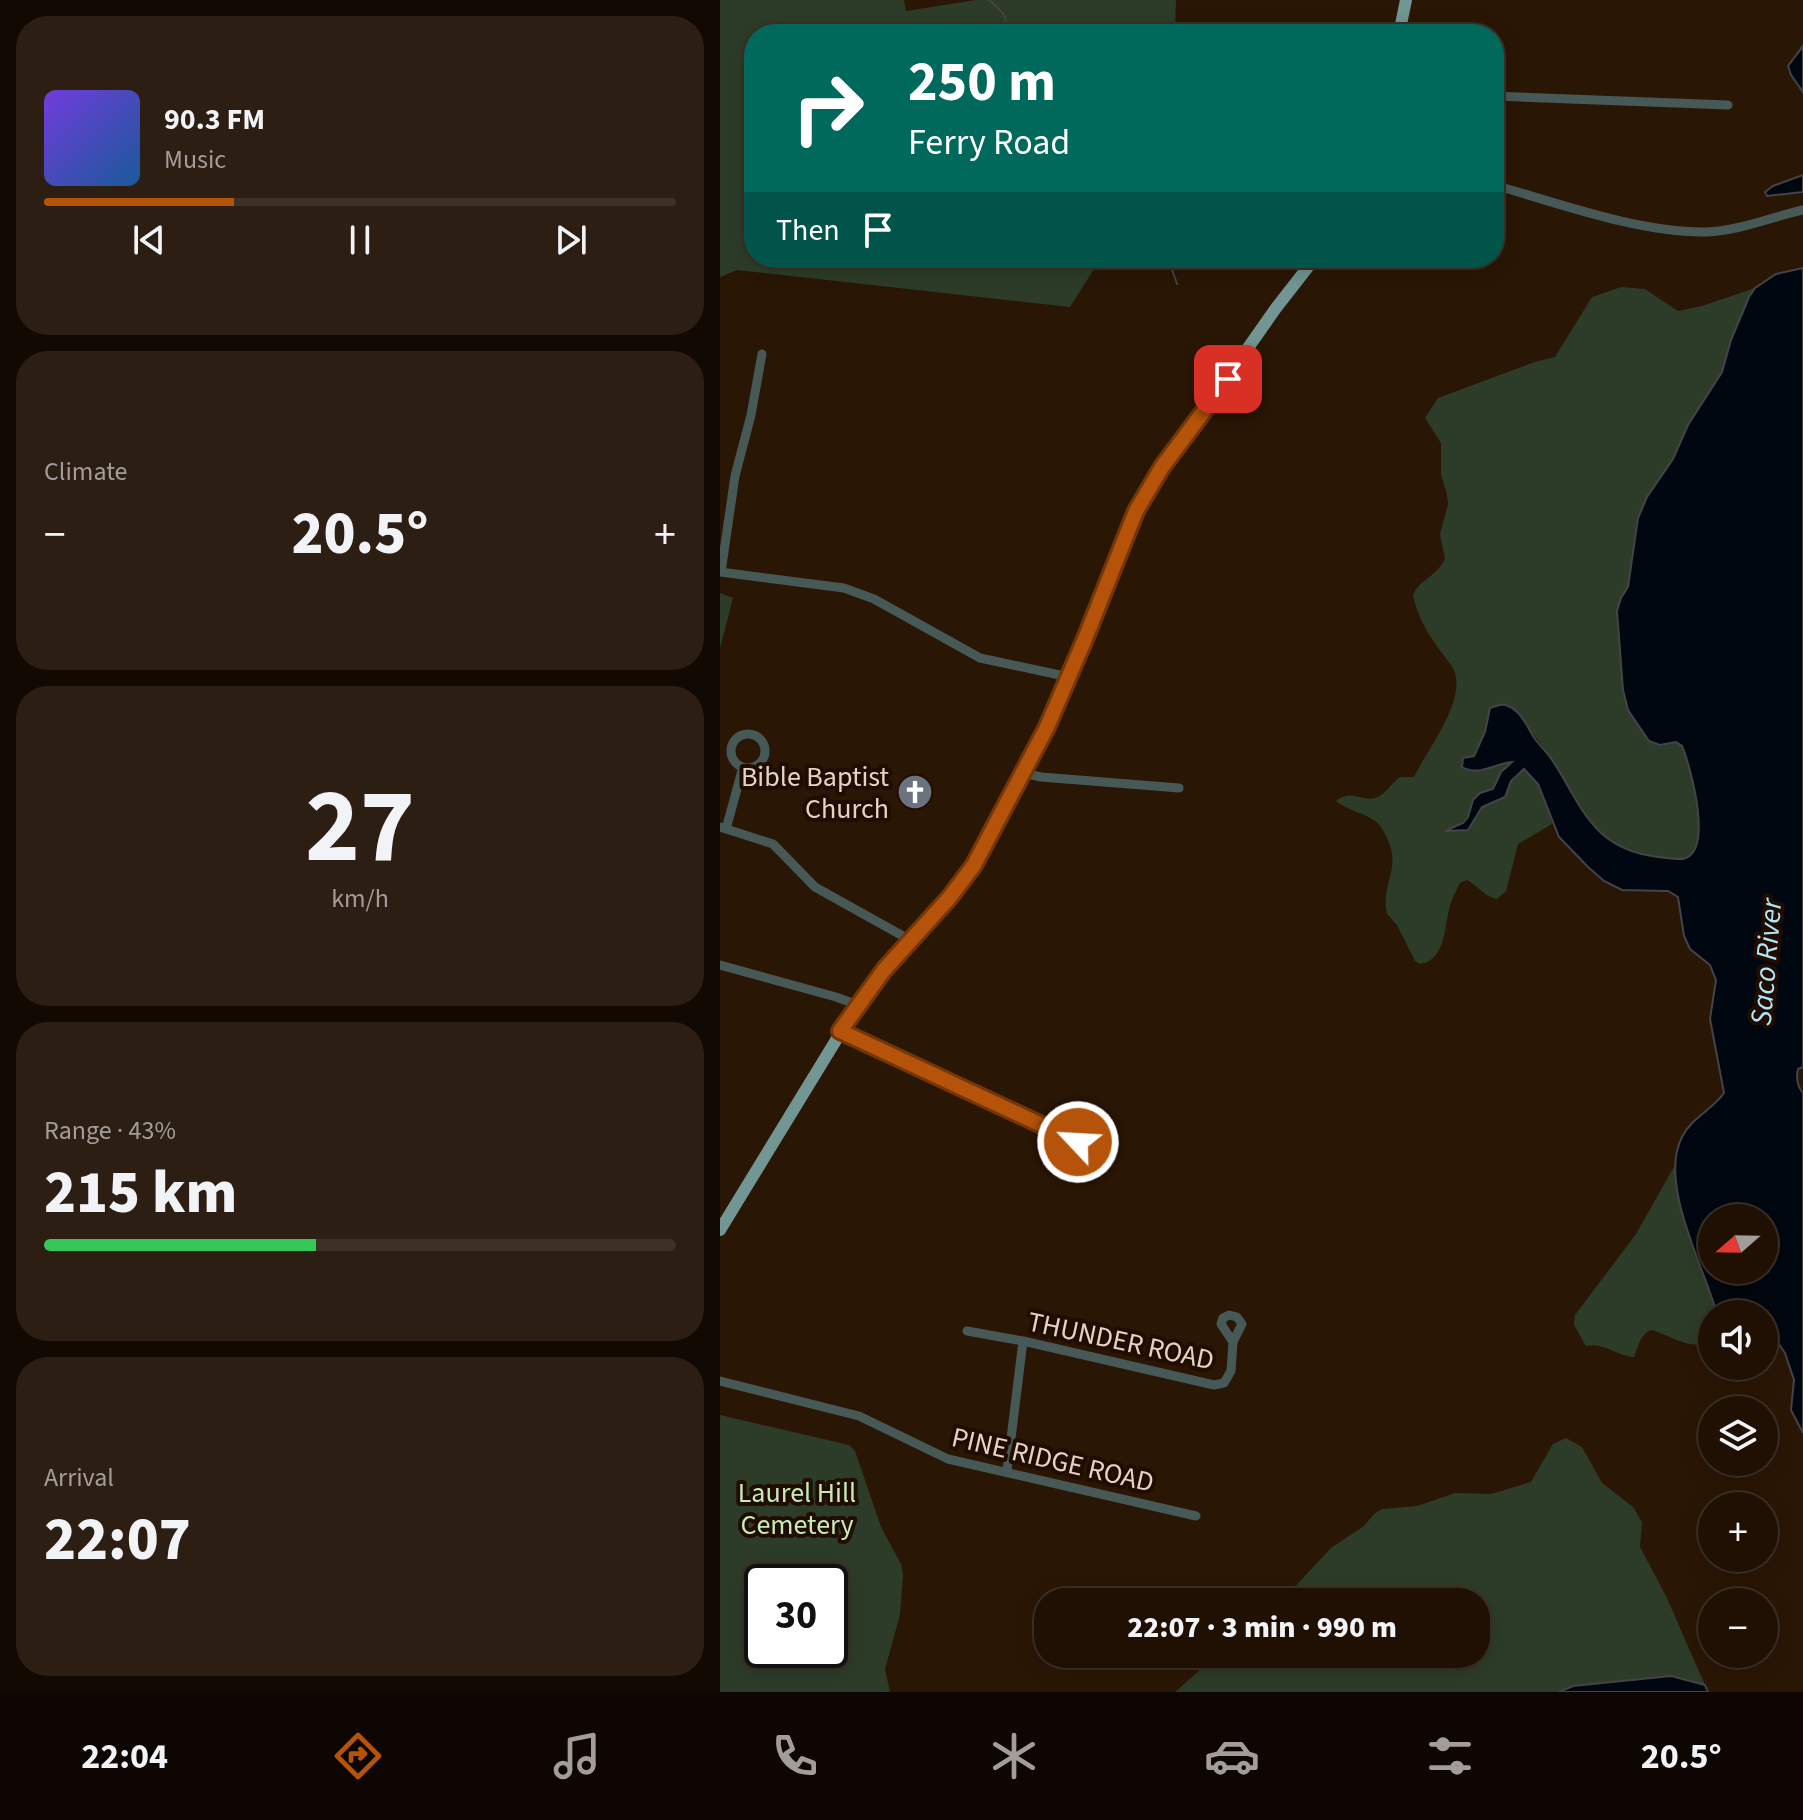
<!DOCTYPE html>
<html lang="en">
<head>
<meta charset="utf-8">
<style>
	body { margin:0; font-family:"Source Sans 3",sans-serif; background:#2d1e13; color:#f1f3f6; height:100vh; display:flex; flex-direction:column; font-size:30px; white-space:nowrap }
	* { box-sizing:border-box; margin:0 }
	p { font-size:26px; color:#a29d9a }
	.icon { flex:none; width:44px; height:44px; fill:none; stroke:currentColor; stroke-width:2; stroke-linecap:round; stroke-linejoin:round }
	.map { position:relative; flex:1; overflow:hidden }
	.details { display:flex; flex-direction:column; gap:16px; padding:16px; background:#120902; width:720px }
	.details>* { flex:none }
	.banner { position:absolute; left:24px; top:24px; width:760px; height:244px; border-radius:32px; box-shadow:0 4px 20px #0003,0 0 0 2px #3d3026; background:#00695c; color:#fff; overflow:hidden }
	.needle { width:52px; rotate:250deg }
	.controls { position:absolute; left:978px; top:1204px; display:grid; gap:16px }
	.controls a { display:grid; place-items:center; width:80px; height:80px; border-radius:50%; background:#201004; box-shadow:0 4px 20px #0003,0 0 0 2px #3d3026; font-size:40px }
	.speed { position:absolute; left:24px; top:1564px; display:flex; gap:16px; font-size:40px; font-weight:700; text-align:center }
	.speed>* { display:grid; place-content:center; width:104px; height:104px; border-radius:50%; background:#201004; box-shadow:0 4px 20px #0003,0 0 0 2px #3d3026; line-height:1 }
	.speed .limit { border:4px solid #111; border-radius:12px; background:#fff; color:#111 }
	.pin { position:absolute; display:grid; place-items:center; width:68px; height:68px; color:#fff; margin:-34px; border-radius:16px; box-shadow:0 4px 12px #0006 }
	.me { position:absolute; width:88px; margin:-44px; rotate:295deg; stroke-linejoin:round; filter:drop-shadow(0 0 6px #0008) }
	.turn { display:flex; align-items:center; gap:28px; height:168px; padding:0 32px; font-size:36px }
	.turn .icon { width:104px; height:104px; stroke-width:2.5 }
	.turn b { display:block; font-size:56px; line-height:68px }
	.then { display:flex; align-items:center; height:76px; padding:0 32px; background:#0003; gap:16px; font-size:30px }
	.big { font-size:60px; font-weight:800; line-height:1.1 }
	.details .card { flex:1; display:flex; flex-direction:column; justify-content:center; gap:12px; min-width:0; padding:0 28px; border-radius:32px; background:#2d1e13 }
	.details .dial { align-items:center; gap:0 }
	.dial b { font-size:104px; line-height:1 }
	.song { display:flex; align-items:center; gap:24px }
	.cover { width:96px; height:96px; border-radius:12px; background:linear-gradient(135deg,hsl(260 70% 55%),hsl(210 70% 35%)) }
	.played { height:8px; border-radius:4px; background:linear-gradient(90deg,#b45309 30%,#3d3026 30%) }
	.keys { display:flex; justify-content:space-around; direction:ltr }
	.heat { display:flex; justify-content:space-between; align-items:center; font-size:44px; direction:ltr }
	.charge { height:12px; border-radius:6px; background:linear-gradient(90deg,#34c759 43%,#3d3026 0) }
	.trip { position:absolute; left:314px; top:1588px; width:456px; height:80px; border-radius:32px; background:#201004; box-shadow:0 4px 20px #0003,0 0 0 2px #3d3026; font-weight:800; line-height:80px; text-align:center }
	.menu { display:flex; height:128px; justify-content:space-around; align-items:center; background:#0d0602; color:#a29d9a }
	.menu .icon { width:56px; height:56px }
	.menu .selected { color:#b45309 }
	.menu b { font-size:36px; color:#f1f3f6 }
	main { display:flex; flex:1; min-height:0 }
	.map>svg:first-child { display:block }
	.green { fill:#2d3c28; fill-rule:evenodd }
	.water { fill:#000710; stroke:#444448; stroke-width:2; fill-rule:evenodd }
	.lines { fill:none; stroke-linecap:round; stroke-linejoin:round }
	.stream { stroke:#444448; stroke-width:2 }
	.minor { stroke:#475957; stroke-width:9 }
	.major { stroke:#729693; stroke-width:12 }
	.route-casing { stroke:#753606; stroke-width:20 }
	.route { stroke:#b45309; stroke-width:14 }
	.labels { text-anchor:middle; stroke-width:8; stroke-linejoin:round; paint-order:stroke }
	.poi-label { font-size:28px; fill:#e2d4c9; stroke:#200d00; text-anchor:end }
	.street-label { font-size:28px; fill:#e2d4c9; stroke:#200d00 }
	.park-label { font-size:28px; fill:#c6ebb9; stroke:#200d00 }
	.water-label { font-size:30px; font-style:italic; fill:#b0e5fb; stroke:#200d00 }
</style>
</head>
<body>
<main>
<section class="details">
<div class="card">
<div class="song"><i class="cover"></i><div><b>90.3 FM</b><p>Music</p></div></div>
<div class="played"></div>
<div class="keys"><svg class="icon" aria-label="previous" viewBox="0 0 24 24"><path d="M18 5L8 12l10 7zM5 5v14"/></svg><svg class="icon" aria-label="pause" viewBox="0 0 24 24"><path d="M8 5v14M16 5v14"/></svg><svg class="icon" aria-label="next" viewBox="0 0 24 24"><path d="M6 5l10 7-10 7zM19 5v14"/></svg></div>
</div>
<div class="card"><p>Climate</p>
<div class="heat"><a>−</a><b class="big">20.5°</b><a>+</a></div>
</div>
<div class="card dial"><b>27</b><p>km/h</p></div>
<div class="card"><p>Range · 43%</p><b class="big">215 km</b><div class="charge"></div></div>
<div class="card"><p>Arrival</p><b class="big">22:07</b></div>
</section>
<div class="map">
<svg width="1083" height="1692" viewBox="0 0 1083 1692">
	<rect width="100%" height="100%" fill="#2a1605"/>
	<path class="green" d="M0,0H184L186,11L256,0H456L455,34H34V258H381L350,307L17,270L0,277Z
		M901,287L925,289L958,311L982,306L1035,288L1011,340L1002,372L968,425L953,459L927,497L918,518L908,587L901,598L898,630L901,644L903,690L940,745L956,742L962,745C970,766 991,843 968,857C960,863 947,858 938,857C919,855 902,850 887,838C864,820 849,787 834,762C825,748 814,736 805,722L767,719L765,732L754,756L761,771L792,761L781,772L773,789L753,800C746,823 745,821 725,831L757,818L762,807L785,796L791,781L803,769C821,779 828,805 832,824L798,844L786,891L777,899C765,897 758,886 747,880L740,883C736,891 732,898 730,906C724,927 726,960 700,964L695,961L677,925L667,914C660,882 683,870 666,836C663,830 660,824 655,821C643,812 628,811 616,801C631,789 639,801 655,798C666,795 671,783 680,777H694C707,749 752,695 731,665C713,640 700,626 693,595C700,579 714,579 725,559L720,534L728,505L727,494L721,475V443L705,418L718,398L815,362L835,357L872,297Z
		M0,593L13,598L0,648Z
		M955,1165L956,1181L997,1314H992V1342C970,1351 952,1336 932,1330C921,1332 918,1347 914,1357C895,1356 888,1343 866,1346L854,1325L855,1315L916,1234Z
		M0,1415L129,1445L135,1451L161,1527L181,1564L183,1575L180,1615L165,1669L170,1692H0ZM42,1582H110V1650H42Z
		M846,1438L862,1447L882,1483L913,1507L922,1522L920,1547L946,1596L985,1685L951,1676L853,1686L839,1692H455L498,1654H756V1602H553L569,1593L611,1548L644,1526L655,1513L662,1509L697,1506L735,1493L771,1494L811,1482L833,1444Z"/>
	<path class="water" d="M1083,46V92L1071,75L1068,66Z
		M1083,175V192L1047,196L1045,192L1053,186Z
		M1083,268V1067L1078,1069C1076,1078 1077,1086 1083,1093V1433L1071,1410L1074,1380L1065,1353L1044,1322V1314H997C984,1267 938,1183 962,1137C971,1118 992,1110 1004,1093L990,1019L996,980L990,965L970,949L964,936L958,897L948,891L902,890L884,881L868,867L839,837L818,784L804,769L791,781L785,797L762,807L748,830L725,831L743,823L748,817L753,800L760,793L773,789L781,772L792,762C776,763 759,777 742,767L743,758L754,756L765,732L770,708C776,706 782,703 788,706C801,711 808,728 815,739C821,747 829,754 834,763C850,787 864,821 887,838C908,854 932,857 957,859C998,863 970,765 962,746L956,742L940,745L929,741L908,710L903,690L897,611L901,598L908,587L918,518L927,497L953,459L968,425L1002,372L1011,340L1029,297L1035,288L1056,274ZM1044,1218V1270H992V1218Z
		M951,1676L985,1685L988,1692H839L853,1686Z"/>
	<g class="lines">
		<path class="stream" d="M269,0L283,13L291,34
			M448,258L457,284"/>
		<path class="minor" d="M774,96L1008,105
			M774,185C838,203 919,233 986,232C1018,231 1052,217 1083,210
			M0,572L124,588L154,599L260,658L349,677
			M1,572L15,476L31,415L42,354
			M11 751a17 17 0 1 1 34 0a17 17 0 1 1-34 0Z
			M303,773L321,777L459,788
			M0,827L53,844L95,887L190,940
			M6,829L23,767
			M0,965L116,997L138,1005
			M120,1031L358,1142
			M247,1331L303,1341L494,1385L504,1383L511,1371L513,1342L501,1324L503,1318L509,1315L517,1317L522,1324L513,1342
			M0,1381L139,1416L228,1459L476,1516
			M287,1471L303,1341"/>
		<path class="major" d="M679,34L686,0
			M0,1230L132,1014L164,970L238,887L262,852L327,727L365,639L410,523L426,493L556,308L595,258"/>
	</g>
	<g class="lines">
		<defs>
			<path id="route" d="M358,1142L120,1031L164,970L230,897L254,865L327,727L365,639L416,511L442,467L508,379"/>
		</defs>
		<use href="#route" class="route-casing"/>
		<use href="#route" class="route"/>
	</g>
	<defs>
		<symbol id="church-disc" viewBox="-11 -11 22 22"><circle r="9.5" fill="#6b7280" stroke="#200d00"/><path d="M-1.2-6h2.4v3.5h3.3v2.4h-3.3V6h-2.4V-.1h-3.3v-2.4h3.3Z" fill="#fff"/></symbol>
	</defs>
	<g fill-rule="evenodd">
		<use href="#church-disc" x="175" y="772" width="40" height="40"/>
	</g>
	<g class="labels">
		<g class="poi-label">
			<text x="169" y="786">Bible Baptist<tspan x="169" dy="32">Church</tspan></text>
		</g>
		<g class="street-label">
			<text transform="translate(401 1340) rotate(12)" y="10">THUNDER ROAD</text>
			<text transform="translate(333 1459) rotate(13)" y="10">PINE RIDGE ROAD</text>
		</g>
		<g class="park-label">
			<text x="77" y="1502">Laurel Hill<tspan x="77" dy="32">Cemetery</tspan></text>
		</g>
		<g class="water-label">
			<text transform="translate(1046 962) rotate(-85)" y="10">Saco River</text>
		</g>
	</g>
</svg>
<div class="controls">
<a><svg class="needle" viewBox="-14 -14 28 28"><path d="M0-13l5 13h-10z" fill="#e53935"/><path d="M0 13l5-13h-10z" fill="#a29d9a"/></svg></a>
<a><svg class="icon" aria-label="sound" viewBox="0 0 24 24"><path d="M4 9h4l5-4v14l-5-4H4zM17 9q2 3 0 6"/></svg></a>
<a><svg class="icon" aria-label="layers" viewBox="0 0 24 24"><path d="M12 4l9 5-9 5-9-5zM3 14l9 5 9-5"/></svg></a>
<a>+</a>
<a>−</a>
</div>
<div class="speed"><div class="limit">30</div></div>
<div class="pin" style="left:508px;top:379px;background:#d93025"><svg class="icon" aria-label="arrive" viewBox="0 0 24 24"><path d="M6 21V4h12l-3 4 3 4H6"/></svg></div>
<svg class="me" style="left:358px;top:1142px" viewBox="-20 -20 40 40"><circle r="17" fill="#b45309" stroke="#fff" stroke-width="3"/><path d="M0-11L8 9 0 5-8 9z" fill="#fff"/></svg>
<div class="trip">22:07 · 3 min · 990 m</div>
<div class="banner">
<div class="turn"><svg class="icon" aria-label="right" viewBox="0 0 24 24"><path d="M7 20v-9h11M14 6l5 5-5 5"/></svg><div><b>250 m</b>Ferry Road</div></div>
<div class="then">Then<svg class="icon" aria-label="arrive" viewBox="0 0 24 24"><path d="M6 21V4h12l-3 4 3 4H6"/></svg></div>
</div>
</div>
</main>
<nav class="menu">
<b>22:04</b>
<svg class="icon selected" aria-label="directions" viewBox="0 0 24 24"><path d="M12 3l9 9-9 9-9-9zM9 14v-3h6M13 9l2 2-2 2"/></svg>
<svg class="icon" aria-label="music" viewBox="0 0 24 24"><path d="M9 18V5l10-2v13"/><circle cx="6" cy="18" r="3"/><circle cx="16" cy="16" r="3"/></svg>
<svg class="icon" aria-label="phone" viewBox="0 0 24 24"><path d="M5 4h4l2 5-3 2q2 4 5 5l2-3 5 2v4C11 20 4 13 5 4z"/></svg>
<svg class="icon" aria-label="climate" viewBox="0 0 24 24"><path d="M12 3v18M4 7l16 10M4 17L20 7"/></svg>
<svg class="icon" aria-label="car" viewBox="0 0 24 24"><path d="M5 17H2v-5l4-1 3-4h7l3 4 3 1v5h-3M9 17h6M6 11h13"/><circle cx="7" cy="17" r="2"/><circle cx="17" cy="17" r="2"/></svg>
<svg class="icon" aria-label="filters" viewBox="0 0 24 24"><path d="M4 7h16M4 17h16"/><circle cx="9" cy="7" r="2"/><circle cx="15" cy="17" r="2"/></svg>
<b>20.5°</b>
</nav>
</body>
</html>
